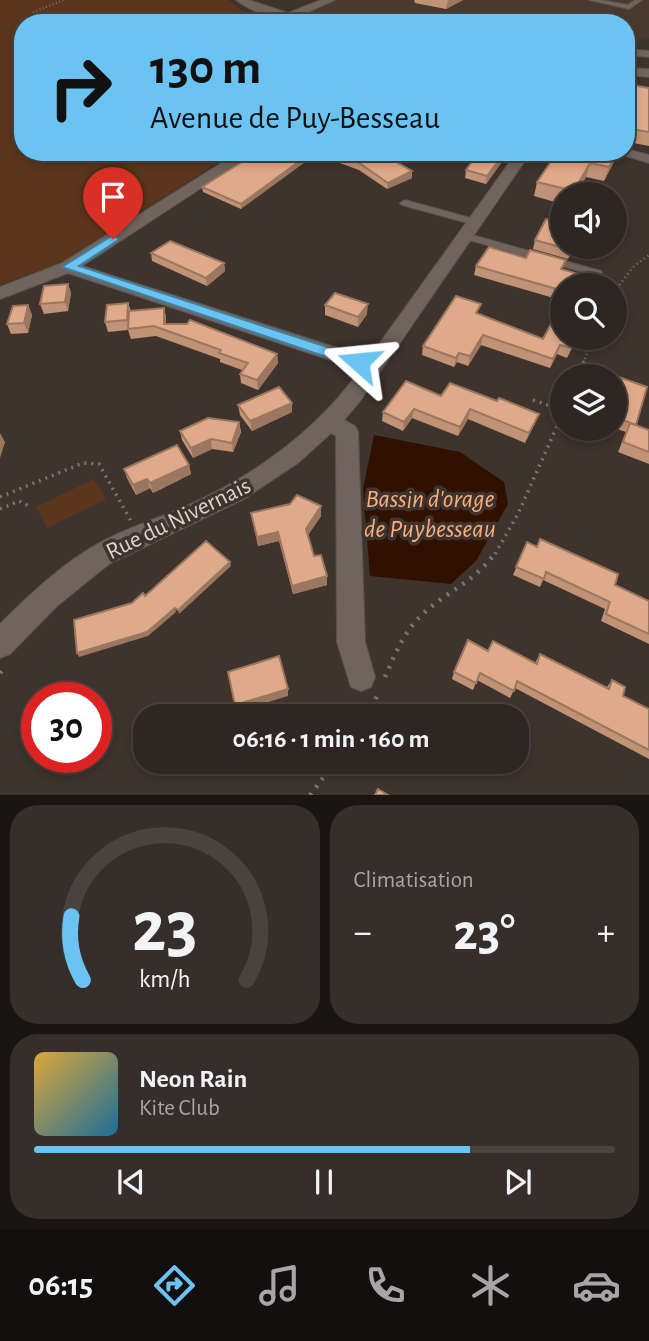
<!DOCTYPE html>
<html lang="fr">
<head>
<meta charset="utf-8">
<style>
	body { margin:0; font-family:"Alegreya Sans",sans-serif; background:#362e2a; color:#f1f3f6; height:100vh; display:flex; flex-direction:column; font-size:26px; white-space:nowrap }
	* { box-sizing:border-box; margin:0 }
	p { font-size:23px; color:#a7a5a5 }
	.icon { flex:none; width:38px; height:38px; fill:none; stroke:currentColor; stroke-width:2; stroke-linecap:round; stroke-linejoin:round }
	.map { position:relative; height:795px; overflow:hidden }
	.details { display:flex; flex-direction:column; gap:10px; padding:10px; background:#191513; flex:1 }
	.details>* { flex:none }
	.guide { position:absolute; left:14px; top:14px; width:621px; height:147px; border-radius:28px; box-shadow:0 4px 10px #0003,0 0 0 2px #494340; background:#6ac3f1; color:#111; overflow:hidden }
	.controls { position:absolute; left:550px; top:182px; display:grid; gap:14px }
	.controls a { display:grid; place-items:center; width:77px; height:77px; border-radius:50%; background:#2e2622; box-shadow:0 4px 10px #0003,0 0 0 2px #494340; font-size:35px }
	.speed { position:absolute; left:21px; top:682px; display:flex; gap:14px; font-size:35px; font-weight:700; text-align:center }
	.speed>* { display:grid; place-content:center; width:91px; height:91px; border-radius:50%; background:#2e2622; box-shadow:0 4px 10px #0003,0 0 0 2px #494340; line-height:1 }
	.speed .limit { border:10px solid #d22; background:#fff; color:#111 }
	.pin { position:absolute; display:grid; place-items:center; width:60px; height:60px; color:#fff; margin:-72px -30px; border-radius:50% 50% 50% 0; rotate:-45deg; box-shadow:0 0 7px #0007 }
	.pin .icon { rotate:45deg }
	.me { position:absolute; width:77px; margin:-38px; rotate:288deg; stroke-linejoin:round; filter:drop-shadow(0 0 5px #0008) }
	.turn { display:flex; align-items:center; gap:24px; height:147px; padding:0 21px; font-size:32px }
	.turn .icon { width:91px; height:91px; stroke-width:2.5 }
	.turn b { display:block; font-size:49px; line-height:60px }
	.big { font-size:52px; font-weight:700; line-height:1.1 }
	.details .tile { flex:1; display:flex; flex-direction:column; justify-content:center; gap:10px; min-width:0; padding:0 24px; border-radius:28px; background:#362e2a }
	.details .dial { align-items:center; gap:0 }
	.dial svg { height:182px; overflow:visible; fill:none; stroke:#494340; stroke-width:7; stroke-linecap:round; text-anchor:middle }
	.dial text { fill:#f1f3f6; stroke:none }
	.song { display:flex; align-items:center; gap:21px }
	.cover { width:84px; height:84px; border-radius:10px; background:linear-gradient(135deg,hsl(40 70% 55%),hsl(200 70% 35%)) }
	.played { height:7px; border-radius:4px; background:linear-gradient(90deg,#6ac3f1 75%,#494340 75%) }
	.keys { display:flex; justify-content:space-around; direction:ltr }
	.heat { display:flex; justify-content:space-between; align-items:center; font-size:38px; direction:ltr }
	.details .tiles { flex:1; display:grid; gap:10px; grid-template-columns:1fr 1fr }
	.tile:last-child { grid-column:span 2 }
	.trip { position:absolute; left:133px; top:704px; width:396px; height:70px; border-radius:28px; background:#2e2622; box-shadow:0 4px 10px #0003,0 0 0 2px #494340; font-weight:700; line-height:70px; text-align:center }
	.menu { display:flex; height:112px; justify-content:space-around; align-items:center; background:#120f0e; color:#a7a5a5 }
	.menu .icon { width:49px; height:49px }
	.menu .selected { color:#6ac3f1 }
	.menu b { font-size:32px; color:#f1f3f6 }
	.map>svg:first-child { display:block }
	.built { fill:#49392e }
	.green { fill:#5b361d }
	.water { fill:#301100 }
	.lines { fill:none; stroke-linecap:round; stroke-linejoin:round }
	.lane-casing { stroke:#5b524c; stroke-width:2 }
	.street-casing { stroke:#5b524c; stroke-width:2 }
	.path-far3 { stroke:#7d746f; stroke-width:2; stroke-dasharray:1 2.5; stroke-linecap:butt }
	.path-far2 { stroke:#7d746f; stroke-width:2.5; stroke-dasharray:1 3.5; stroke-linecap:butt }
	.path-far1 { stroke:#7d746f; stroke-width:3.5; stroke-dasharray:2 5; stroke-linecap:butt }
	.path { stroke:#7d746f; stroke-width:4.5; stroke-dasharray:2.5 7; stroke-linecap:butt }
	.lane { fill:#70645d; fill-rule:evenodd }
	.street { fill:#70645d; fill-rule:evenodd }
	.wall { fill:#c09276 }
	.shaded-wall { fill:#9c7760 }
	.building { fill:#dfaa89; stroke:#9c7760; stroke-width:2 }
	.route { fill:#6ac3f1; stroke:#457f9d; stroke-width:2 }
	.labels { text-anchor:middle; stroke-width:7; stroke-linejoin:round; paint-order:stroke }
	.street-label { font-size:24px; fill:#d9d2ce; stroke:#3e332d }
	.water-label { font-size:26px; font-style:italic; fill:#f8ae7f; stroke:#3e332d }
</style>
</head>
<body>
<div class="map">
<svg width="649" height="795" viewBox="0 0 649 795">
	<rect width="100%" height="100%" fill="#3e332d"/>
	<path class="built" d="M338,0H649V38L627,44L626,23H339L303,14Z"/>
	<path class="green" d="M0,0H228L241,10L287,23H23V152H235L62,262L0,285Z
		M94,479L106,499L47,528L36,507Z"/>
	<path class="water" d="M374,435L460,452L504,482L508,504L476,561L451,584L370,576L363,489Z"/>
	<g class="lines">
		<defs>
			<path id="lane" d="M589,0H601L628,5L635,0H642L629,9Z
				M405,200L478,220L480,222L475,225L402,205L400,203Z
				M465,233L601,271L602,273L597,276L462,238L460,236Z"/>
			<path id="street" d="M236,0H249L288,13L321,0H335L299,16L319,23C292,23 258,17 236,0Z
				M626,49L649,51V57L626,55Z
				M626,68L649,69V77L626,75Z
				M626,149L649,155V163L613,152H626Z
				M239,152H256L82,266L369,358L517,152H531L360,401L344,420L355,426L358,432L365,642L375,677L371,687L361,691L351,687L337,642L336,436L331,433L298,463L244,499L109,564L57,606L10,654L0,658V624C31,593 64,562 103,541C131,526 162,517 191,504C257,474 318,429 360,370L68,273L0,299V287L62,263Z
				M372,152H389V153L382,157Z"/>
		</defs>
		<use href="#lane" class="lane-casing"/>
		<use href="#street" class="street-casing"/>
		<path class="path-far3" d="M33,12L64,0"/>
		<path class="path-far2" d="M614,292L634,266L649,255
			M583,363L593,338"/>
		<path class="path-far1" d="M578,376L584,361
			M533,400L562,410
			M0,497L83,463L99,464L131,521
			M0,509L19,501L29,506
			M495,554L518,514L562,415"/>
		<path class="path" d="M0,673L6,666
			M385,677C395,654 405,629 425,612C452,588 473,583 496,552
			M367,716L378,694
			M310,795L336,761"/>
		<use href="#lane" class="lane"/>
		<use href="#street" class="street"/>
	</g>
	<path class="wall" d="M414,0H463L446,9L415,3Z
		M626,84L649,88V146L628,142Z
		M329,152L412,178L387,189L359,170L329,159Z
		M509,152L486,184L465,178L466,170Z
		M565,152H619L604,181L586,177L576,194H562V204L534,196L537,182Z
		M265,159L241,209L203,192L202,187Z
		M535,240L562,247H574L568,259L533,249Z
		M151,253L224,263L225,271L207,286L152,261Z
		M476,266L563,269L562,306L555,304L557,299L474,275Z
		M68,284L71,293L68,311L44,314L40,304Z
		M128,303L131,311L164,308L166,317V324L277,354L278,363L258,390L241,383L240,374L242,370L220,362V359L156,336L131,339L128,330L108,332L105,322Z
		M28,305L32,315L28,333L11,334L7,324Z
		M325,305L367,314L358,327L325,315Z
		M479,314L543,339L575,342L567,358L557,354L550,368L481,345L468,366L457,362L454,367L422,355L423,346Z
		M614,376L635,425L649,430V464L618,452L626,432L614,428Z
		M441,396L535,423L525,443L468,419L458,436L412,418L403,431L382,421L383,412Z
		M292,403V412L252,431L240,415L238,405Z
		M239,422L241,432L233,452L212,449L193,458L182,440L180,431Z
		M189,465L191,474L153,493L150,488L136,495L127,478L124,469Z
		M251,513L321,516L308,535L314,556L327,585L293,594L279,541L258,546Z
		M527,542L649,601V644L601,621L605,609L543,580L540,587L513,575Z
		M488,651L535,663L540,654L607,687L612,680L623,696L649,709V759L515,688L510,698L477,680L473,690L452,679L454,672Z"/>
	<path class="shaded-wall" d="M448,0H463L446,9Z
		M632,129L628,142L626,143V134Z
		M312,152H319L241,209V204Z
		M505,152H509L486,184L487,176Z
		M617,152H619L617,156L604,181L609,167Z
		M590,163L586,177L576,194H574Z
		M412,171V178L387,189L388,183Z
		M224,263L225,271L207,286L206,278Z
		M68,284L71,293L68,311L65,302Z
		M368,304L367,314L358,327V317Z
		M28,305L32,315L28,333L24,323Z
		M164,308L166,317V331L164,324Z
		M483,335L481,345L468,366L470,356Z
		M560,345L557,354L550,368L553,359Z
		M459,353L457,362L454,367L456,358Z
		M277,354L278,363L258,390L257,380Z
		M292,403V412L252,431L250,421Z
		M414,409L412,418L403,431L404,422Z
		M470,409L468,419L458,436L460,427Z
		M539,414L535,423L525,443L529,433Z
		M239,422L241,432L233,452L232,443Z
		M0,433L5,442L0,458Z
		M211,439L212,449L193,458L191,448Z
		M189,465L191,474L153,493L150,483Z
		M147,479L150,488L136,495L133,485Z
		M321,506V516L306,538V529Z
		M278,532L279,541L258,546L257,537Z
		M230,562L231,566L179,614L178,610Z
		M327,576V585L293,594L292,586Z
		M175,608L176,612L148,636L79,657L77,653Z
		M288,689V696L236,712L235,705Z"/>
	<path class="building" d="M626,84L649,88V132L632,129L626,134Z
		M275,152H312L241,204L202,187L253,155L265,159Z
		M329,152H371L389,158L412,171L388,183L359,163Z
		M479,152H505L487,176L466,170Z
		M565,152H617L609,167L590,163L574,191L537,182L556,154L562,155Z
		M614,216L624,219L614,238Z
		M546,219L562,224V247H572L571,250L535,240Z
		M170,241L224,263L206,278L151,253Z
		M489,247L526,258L530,250L566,260L561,269L595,279L592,285H562V295L558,294L560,290L476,266Z
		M68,284L65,302L40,304L44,286Z
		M335,293L368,304L358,317L325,305Z
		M456,296L481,304L476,313L543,339L551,324L562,327V338H576L571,348L560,345L553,359L483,335L470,356L459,353L456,358L423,346Z
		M128,303L127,320L105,322L107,305Z
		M28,305L24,323L7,324L13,306Z
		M164,308V324H187L190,320L277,354L257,380L240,374L248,363L219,353L221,350L154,326L128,329L129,311Z
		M607,373L647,387L636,425L614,417V376H605Z
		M406,381L441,396L450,383L497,401L499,398L539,414L529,433L470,409L460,427L414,409L404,422L383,412Z
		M279,387L292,403L250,421L238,405Z
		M208,418L239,422L232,443L211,439L191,448L180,431Z
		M630,423L649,430V452L623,442Z
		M177,445L189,465L150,483L147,479L133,485L124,469Z
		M297,495L321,506L306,529L314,556L321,555L327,576L292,586L278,532L257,537L251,513L290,504Z
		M540,539L618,574L615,585L649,601V634L606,614L610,602L546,572L544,579L516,567L527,542L537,547Z
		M206,541L230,562L178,610L175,608L147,632L77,653L74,620L132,603L143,593L145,596Z
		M468,640L488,651L493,641L537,664L540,654L609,689L612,680L625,687L623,696L649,709V750L517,681L514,691L480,673L476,683L454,672Z
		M279,656L288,689L235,705L228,672Z
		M378,789L388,795H375Z"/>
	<path class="route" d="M113,235L119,239L117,241L79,266L364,359L366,362L359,368L353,366L62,267Z"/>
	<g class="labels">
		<g class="street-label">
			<text transform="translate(178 518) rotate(-26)" y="8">Rue du Nivernais</text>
		</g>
		<g class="water-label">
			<text x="430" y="507">Bassin d'orage<tspan x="430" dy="30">de Puybesseau</tspan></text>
		</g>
	</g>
</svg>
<div class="controls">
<a><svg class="icon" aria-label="sound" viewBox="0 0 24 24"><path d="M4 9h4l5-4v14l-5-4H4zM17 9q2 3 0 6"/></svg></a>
<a><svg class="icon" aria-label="search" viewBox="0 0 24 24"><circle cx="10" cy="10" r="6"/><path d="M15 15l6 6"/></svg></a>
<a><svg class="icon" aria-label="layers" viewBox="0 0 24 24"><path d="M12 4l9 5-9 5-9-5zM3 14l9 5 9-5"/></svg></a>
</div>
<div class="speed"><div class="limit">30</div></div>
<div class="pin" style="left:113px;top:239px;background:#d93025"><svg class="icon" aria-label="arrive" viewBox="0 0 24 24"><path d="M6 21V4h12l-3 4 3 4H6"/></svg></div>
<svg class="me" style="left:359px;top:362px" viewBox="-20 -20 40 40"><path d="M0-17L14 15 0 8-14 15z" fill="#6ac3f1" stroke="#fff" stroke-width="4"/></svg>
<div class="trip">06:16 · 1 min · 160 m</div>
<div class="guide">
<div class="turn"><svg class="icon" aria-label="right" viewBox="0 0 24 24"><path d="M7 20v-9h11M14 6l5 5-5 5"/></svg><div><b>130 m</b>Avenue de Puy-Besseau</div></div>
</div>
</div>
<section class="details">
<div class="tiles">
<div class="tile dial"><svg viewBox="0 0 100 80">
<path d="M14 69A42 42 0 1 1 86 69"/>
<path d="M14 69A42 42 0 0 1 9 41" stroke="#6ac3f1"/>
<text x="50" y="56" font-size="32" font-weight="700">23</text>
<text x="50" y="72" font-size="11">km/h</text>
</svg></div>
<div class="tile"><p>Climatisation</p>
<div class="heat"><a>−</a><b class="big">23°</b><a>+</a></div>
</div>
<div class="tile">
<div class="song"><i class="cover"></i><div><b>Neon Rain</b><p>Kite Club</p></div></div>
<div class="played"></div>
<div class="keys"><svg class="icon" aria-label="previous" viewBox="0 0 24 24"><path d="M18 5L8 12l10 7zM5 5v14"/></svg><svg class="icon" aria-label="pause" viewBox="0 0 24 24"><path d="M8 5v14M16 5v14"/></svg><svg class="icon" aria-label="next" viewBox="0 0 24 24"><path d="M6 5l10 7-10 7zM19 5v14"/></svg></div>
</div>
</div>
</section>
<nav class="menu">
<b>06:15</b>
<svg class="icon selected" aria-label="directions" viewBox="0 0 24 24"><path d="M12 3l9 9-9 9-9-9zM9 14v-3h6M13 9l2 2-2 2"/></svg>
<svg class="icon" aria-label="music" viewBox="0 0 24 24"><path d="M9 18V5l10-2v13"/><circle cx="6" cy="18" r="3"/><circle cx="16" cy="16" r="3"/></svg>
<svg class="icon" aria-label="phone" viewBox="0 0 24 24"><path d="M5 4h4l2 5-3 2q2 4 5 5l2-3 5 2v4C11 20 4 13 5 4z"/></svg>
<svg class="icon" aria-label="climate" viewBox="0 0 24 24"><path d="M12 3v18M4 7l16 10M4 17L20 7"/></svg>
<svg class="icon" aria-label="car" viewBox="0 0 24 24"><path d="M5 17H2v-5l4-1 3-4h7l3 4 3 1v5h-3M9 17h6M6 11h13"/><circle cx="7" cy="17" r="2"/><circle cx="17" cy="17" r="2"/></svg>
</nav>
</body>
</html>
